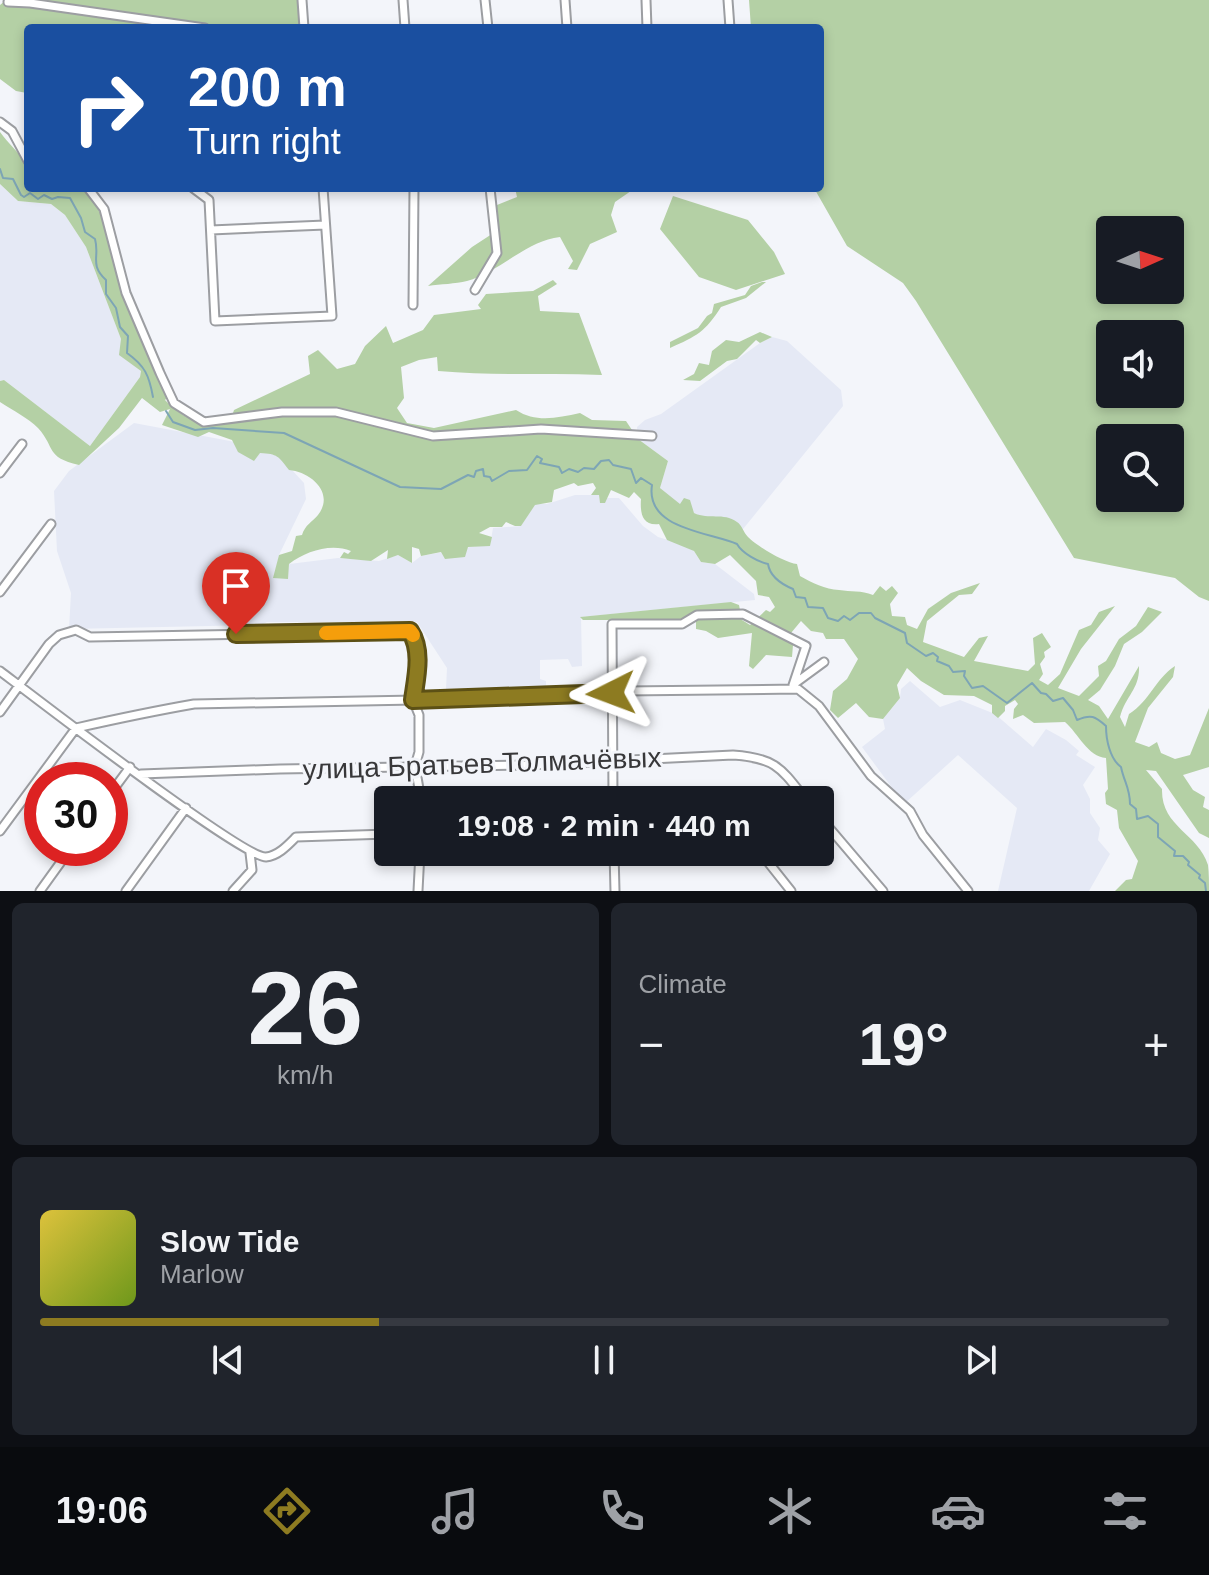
<!DOCTYPE html>
<html lang="en">
<head>
<meta charset="utf-8">
<style>
	body { margin:0; font-family:Helvetica,sans-serif; background:#20242c; color:#f1f3f6; height:100vh; display:flex; flex-direction:column; font-size:30px; white-space:nowrap }
	* { box-sizing:border-box; margin:0 }
	p { font-size:26px; color:#9ea1a6 }
	.icon { flex:none; width:44px; height:44px; fill:none; stroke:currentColor; stroke-width:2; stroke-linecap:round; stroke-linejoin:round }
	.map { position:relative; height:891px; overflow:hidden }
	.details { display:flex; flex-direction:column; gap:12px; padding:12px; background:#0d0f14; flex:1 }
	.details>* { flex:none }
	.guide { position:absolute; left:24px; top:24px; width:800px; height:168px; border-radius:8px; box-shadow:0 4px 12px #0003; background:#1a4fa0; color:#fff; overflow:hidden }
	.needle { width:52px; rotate:87deg }
	.fabs { position:absolute; left:1096px; top:216px; display:grid; gap:16px }
	.fabs a { display:grid; place-items:center; width:88px; height:88px; border-radius:8px; background:#171b24; box-shadow:0 4px 12px #0003; font-size:40px }
	.speed { position:absolute; left:24px; top:762px; display:flex; gap:16px; font-size:40px; font-weight:700; text-align:center }
	.speed>* { display:grid; place-content:center; width:104px; height:104px; border-radius:50%; background:#171b24; box-shadow:0 4px 12px #0003; line-height:1 }
	.speed .limit { border:12px solid #d22; background:#fff; color:#111 }
	.pin { position:absolute; display:grid; place-items:center; width:68px; height:68px; color:#fff; margin:-82px -34px; border-radius:50% 50% 50% 0; rotate:-45deg; box-shadow:0 0 8px #0007 }
	.pin .icon { rotate:45deg }
	.me { position:absolute; width:88px; margin:-44px; rotate:267deg; stroke-linejoin:round; filter:drop-shadow(0 0 6px #0008) }
	.turn { display:flex; align-items:center; gap:28px; height:168px; padding:0 32px; font-size:36px }
	.turn .icon { width:104px; height:104px; stroke-width:2.5 }
	.turn b { display:block; font-size:56px; line-height:68px }
	.big { font-size:60px; font-weight:700; line-height:1.1 }
	.details .widget { flex:1; display:flex; flex-direction:column; justify-content:center; gap:12px; min-width:0; padding:0 28px; border-radius:12px; background:#20242c }
	.details .dial { align-items:center; gap:0 }
	.dial b { font-size:104px; line-height:1 }
	.song { display:flex; align-items:center; gap:24px }
	.cover { width:96px; height:96px; border-radius:12px; background:linear-gradient(135deg,hsl(50 70% 55%),hsl(80 70% 35%)) }
	.played { height:8px; border-radius:4px; background:linear-gradient(90deg,#8d7b21 30%,#363941 30%) }
	.keys { display:flex; justify-content:space-around; direction:ltr }
	.heat { display:flex; justify-content:space-between; align-items:center; font-size:44px; direction:ltr }
	.details .tiles { flex:1; display:grid; gap:12px; grid-template-columns:1fr 1fr }
	.widget:last-child { grid-column:span 2 }
	.trip { position:absolute; left:374px; top:786px; width:460px; height:80px; border-radius:8px; background:#171b24; box-shadow:0 4px 12px #0003; font-weight:700; line-height:80px; text-align:center }
	.menu { display:flex; height:128px; justify-content:space-around; align-items:center; background:#090b0e; color:#9ea1a6 }
	.menu .icon { width:56px; height:56px }
	.menu .active { color:#8d7b21 }
	.menu b { font-size:36px; color:#f1f3f6 }
	.map>svg:first-child { display:block }
	.built { fill:#e5e9f5 }
	.green { fill:#b4d0a5; fill-rule:evenodd }
	.lines { fill:none; stroke-linecap:round; stroke-linejoin:round }
	.stream { stroke:#7da5b5; stroke-width:2 }
	.street-casing { stroke:#9c9ea2; stroke-width:11 }
	.street { stroke:#fff; stroke-width:7 }
	.route-casing { stroke:#5c5015; stroke-width:20 }
	.route { stroke:#8d7b21; stroke-width:14 }
	.slow { stroke:#f59e0b; stroke-width:14 }
	.labels { text-anchor:middle; stroke-width:6; stroke-linejoin:round; paint-order:stroke }
	.street-label { font-size:28px; fill:#38383a; stroke:#f3f5fa }
</style>
</head>
<body>
<div class="map">
<svg width="1209" height="891" viewBox="0 0 1209 891">
	<rect width="100%" height="100%" fill="#f3f5fa"/>
	<path class="built" d="M0,184L18,201L51,204L65,215L86,247L121,339L141,371L140,377L90,446L4,380L0,381Z
		M772,337L787,341L841,390L843,406L739,534L694,513L667,496L660,488L668,461L638,439L637,427L645,420L661,414L760,343Z
		M134,423L230,441L279,456L304,483L306,499L279,555L274,578L288,570L289,564L338,558L379,561L398,555L412,563L421,556L476,546H490L493,528L521,526L535,504H547L575,495H599L600,502L605,498H619L643,526L658,537L685,545L694,551L701,562L715,564L754,594L755,600L581,617L582,666L572,667L568,659L540,660V679L546,681V687L446,689L447,668L417,622H267L261,625L69,629L71,593L57,551L54,491L69,471Z
		M910,681L940,707L960,700L995,714L1033,747L1046,729L1066,740L1079,751L1076,755L1095,767L1083,785L1090,799V813L1100,828L1098,840L1110,854L1089,891H998L1017,808L958,755L904,804L862,747L885,729L883,719L900,698L901,689Z"/>
	<path class="green" d="M6,0H298L301,28H28L27,93L16,91L0,79V5Z
		M749,0H1209V601L1199,597L1175,578L1074,558L916,301L903,283L847,246L814,188H820V28H751ZM1110,230H1170V290H1110ZM1110,334H1170V394H1110ZM1110,438H1170V498H1110Z
		M0,132C18,156 28,155 28,188H81C117,220 115,275 132,318C142,345 156,370 168,397L165,400C185,420 200,426 230,422L234,410L310,374L308,356L318,350L337,369L355,364L365,346L386,326L393,343L423,330L434,315L481,309L478,305L486,294L533,291L553,280L557,284L538,296L540,311L579,313L602,375C547,373 493,376 438,371L437,357L419,360L401,367L404,398L397,408L407,423L434,428L516,410C536,423 557,418 580,413L592,420L626,421L638,439L668,461L660,488L680,504L684,498L690,500L694,513C709,520 723,512 737,522C742,525 743,532 748,537C757,546 785,563 797,564L800,576C812,583 825,589 839,590C851,592 861,590 873,595L880,586L886,591L892,586L898,593L890,604L892,616L905,617L907,625L917,629L928,609L951,593L980,583L972,594L959,595L927,621L923,642L964,657L979,638L988,636L974,661L1028,671L1035,664L1033,638L1042,633L1051,647L1044,652L1045,657L1040,664L1043,674L1039,680L1048,685L1060,674L1079,630L1091,625L1099,612L1115,606L1081,649L1058,688L1079,696L1099,676L1098,666L1106,661L1119,639L1136,626L1148,607L1162,612L1142,632L1124,644L1115,666L1100,690L1088,700L1099,706L1108,719L1139,666C1140,689 1126,695 1120,717L1125,727L1129,714C1150,701 1155,679 1175,666L1173,677L1148,708L1135,742L1149,747L1157,742L1161,753L1175,759L1190,755L1209,708V767L1183,775L1193,790L1205,797L1203,807L1209,810V838L1199,833L1156,771L1146,770L1162,789C1161,827 1198,833 1208,865C1209,873 1209,883 1209,891H1115L1126,880L1132,879L1138,861L1119,828L1117,810L1106,804L1105,793L1108,789L1106,758C1088,757 1078,733 1065,722L1034,723L1023,715L1013,719L1014,709L1018,704L1015,700L1005,706V711L998,718L992,713V705L974,696L944,695L921,681L907,668L897,685L900,698L883,719L869,717L856,703L838,718L830,710L833,691L847,679L858,659L844,639H826L823,633L811,631L801,621L786,639L793,645L792,657L766,655L753,669L749,666L752,633L718,638L706,631L696,629V618L682,624L620,623L611,620H583L580,617L731,602L739,605L742,620L750,625L766,610L770,612L775,607L769,597L758,595L756,581L730,555L715,564L701,562L694,551L667,540L659,524C642,526 640,513 641,499L634,492L629,498L611,490L605,503H600L599,495H591L596,488L593,483L578,486L574,483L554,490L552,502L535,505L521,526H515L506,522L502,527H490L479,533L492,537L490,546L468,547L465,557L445,559L441,552L421,556L419,549L412,547V563L398,555L387,559L388,550L371,561L340,558L344,552L348,554L351,551C331,543 306,551 289,564L288,579L273,578L279,555L292,551L296,536L302,535C305,525 312,522 318,515C335,493 311,472 289,470C278,456 278,454 260,453L254,461L238,452L232,440L209,432L198,437L162,425L170,409L160,412L142,398L119,428L79,465C45,457 56,448 38,428C28,418 12,410 0,402V381L4,380L90,446L140,377L141,371L119,355L121,339L86,247L65,215L51,204L18,201L0,184Z
		M515,188H630L631,191L615,202L611,215L617,232L590,244L577,270L568,269L573,261L560,237C526,241 501,271 467,281C455,284 441,284 428,286L472,247L495,232L497,205L517,197Z
		M673,196L748,220L774,252L785,274L736,290L699,277L660,229Z
		M762,282H766L746,298L721,307C705,332 697,336 670,348V342L698,328L707,316L712,313L714,304L745,295L751,286Z
		M760,332L772,337L760,343L756,340L737,359L727,361L700,381L683,380L694,374L699,363L709,365L712,351L726,340L739,342Z"/>
	<g class="lines">
		<path class="stream" d="M0,169L3,178L13,179L21,195L24,197L30,193L38,199L44,195L52,199L58,197L70,198L81,218L85,232L95,239C100,257 89,264 106,280V294L116,308L120,327L128,336L127,353C145,366 149,375 153,397
			M166,411L173,422L195,430L213,428L284,433L400,487L441,489L468,475L474,477L476,471L483,469L484,476L490,477L492,481L509,471L527,470L537,456L542,459L540,463L559,467L562,473L569,469L578,472L584,468L594,469L601,461L609,460L613,465L631,469L636,483L641,478L652,485C645,529 709,532 737,544C742,553 758,562 768,564C770,577 781,584 793,589L796,597L805,598L808,607L823,608L828,618L838,621L844,616L850,620L859,613H871L875,618L905,633L907,643L926,656L933,653L938,657L937,661L949,666L953,672L965,671L964,676L972,688L983,686L1007,703L1032,683L1041,693L1046,694L1053,701L1063,698L1073,710L1077,720C1091,714 1095,716 1106,726C1106,740 1110,759 1121,767C1124,782 1130,788 1130,804L1136,809L1137,819L1148,816L1158,824V837L1175,851L1174,856H1183L1189,862L1188,865L1200,875L1199,878L1205,883L1206,891"/>
		<defs>
			<path id="street" d="M302,0L304,28
				M403,0L405,28
				M485,0L488,28
				M565,0L567,28
				M646,0L647,28
				M728,0L730,28
				M8,2L30,3L205,28
				M0,122L12,131L28,161
				M88,188L104,209L126,293L160,373L174,403L204,422L282,412H336L433,436L541,429L652,436
				M193,188L209,200L215,321L332,316L323,188
				M211,230L325,225
				M475,290L497,253L490,188
				M413,305L414,188
				M0,473L22,444
				M0,592L51,524
				M0,671C33,696 243,858 266,857C278,856 288,845 296,837L388,834
				M794,684L824,662
				M0,712L49,644L59,635L76,630L90,637L410,631L416,640L418,654L413,700L419,715V752L415,766L421,800
				M76,728C116,719 154,711 194,704L518,698L625,691L798,689L819,706L871,776L910,811L923,835L968,891
				M141,774L280,769L529,765L733,755C776,758 781,768 806,800
				M110,794L130,767
				M613,800L612,624H682L697,615L743,614L806,646L793,685L796,688
				M820,817L883,891
				M0,831L76,728
				M614,852L615,891
				M760,852L791,891
				M40,891L71,848
				M126,891L186,808
				M233,891L252,870L250,853
				M418,891L420,852"/>
		</defs>
		<use href="#street" class="street-casing"/>
		<use href="#street" class="street"/>
	</g>
	<g class="lines">
		<defs>
			<path id="route" d="M236,634L410,631C423,651 416,678 413,700L611,693"/>
		</defs>
		<use href="#route" class="route-casing"/>
		<use href="#route" class="route"/>
		<path class="slow" d="M326,633L410,631L413,635"/>
	</g>
	<g class="labels">
		<g class="street-label">
			<text transform="translate(482 763) rotate(-2)" y="10">улица Братьев Толмачёвых</text>
		</g>
	</g>
</svg>
<div class="fabs">
<a><svg class="needle" viewBox="-14 -14 28 28"><path d="M0-13l5 13h-10z" fill="#e53935"/><path d="M0 13l5-13h-10z" fill="#9ea1a6"/></svg></a>
<a><svg class="icon" aria-label="sound" viewBox="0 0 24 24"><path d="M4 9h4l5-4v14l-5-4H4zM17 9q2 3 0 6"/></svg></a>
<a><svg class="icon" aria-label="search" viewBox="0 0 24 24"><circle cx="10" cy="10" r="6"/><path d="M15 15l6 6"/></svg></a>
</div>
<div class="speed"><div class="limit">30</div></div>
<div class="pin" style="left:236px;top:634px;background:#d93025"><svg class="icon" aria-label="arrive" viewBox="0 0 24 24"><path d="M6 21V4h12l-3 4 3 4H6"/></svg></div>
<svg class="me" style="left:611px;top:693px" viewBox="-20 -20 40 40"><path d="M0-17L14 15 0 8-14 15z" fill="#8d7b21" stroke="#fff" stroke-width="4"/></svg>
<div class="trip">19:08 · 2 min · 440 m</div>
<div class="guide">
<div class="turn"><svg class="icon" aria-label="right" viewBox="0 0 24 24"><path d="M7 20v-9h11M14 6l5 5-5 5"/></svg><div><b>200 m</b>Turn right</div></div>
</div>
</div>
<section class="details">
<div class="tiles">
<div class="widget dial"><b>26</b><p>km/h</p></div>
<div class="widget"><p>Climate</p>
<div class="heat"><a>−</a><b class="big">19°</b><a>+</a></div>
</div>
<div class="widget">
<div class="song"><i class="cover"></i><div><b>Slow Tide</b><p>Marlow</p></div></div>
<div class="played"></div>
<div class="keys"><svg class="icon" aria-label="previous" viewBox="0 0 24 24"><path d="M18 5L8 12l10 7zM5 5v14"/></svg><svg class="icon" aria-label="pause" viewBox="0 0 24 24"><path d="M8 5v14M16 5v14"/></svg><svg class="icon" aria-label="next" viewBox="0 0 24 24"><path d="M6 5l10 7-10 7zM19 5v14"/></svg></div>
</div>
</div>
</section>
<nav class="menu">
<b>19:06</b>
<svg class="icon active" aria-label="directions" viewBox="0 0 24 24"><path d="M12 3l9 9-9 9-9-9zM9 14v-3h6M13 9l2 2-2 2"/></svg>
<svg class="icon" aria-label="music" viewBox="0 0 24 24"><path d="M9 18V5l10-2v13"/><circle cx="6" cy="18" r="3"/><circle cx="16" cy="16" r="3"/></svg>
<svg class="icon" aria-label="phone" viewBox="0 0 24 24"><path d="M5 4h4l2 5-3 2q2 4 5 5l2-3 5 2v4C11 20 4 13 5 4z"/></svg>
<svg class="icon" aria-label="climate" viewBox="0 0 24 24"><path d="M12 3v18M4 7l16 10M4 17L20 7"/></svg>
<svg class="icon" aria-label="car" viewBox="0 0 24 24"><path d="M5 17H2v-5l4-1 3-4h7l3 4 3 1v5h-3M9 17h6M6 11h13"/><circle cx="7" cy="17" r="2"/><circle cx="17" cy="17" r="2"/></svg>
<svg class="icon" aria-label="filters" viewBox="0 0 24 24"><path d="M4 7h16M4 17h16"/><circle cx="9" cy="7" r="2"/><circle cx="15" cy="17" r="2"/></svg>
</nav>
</body>
</html>
